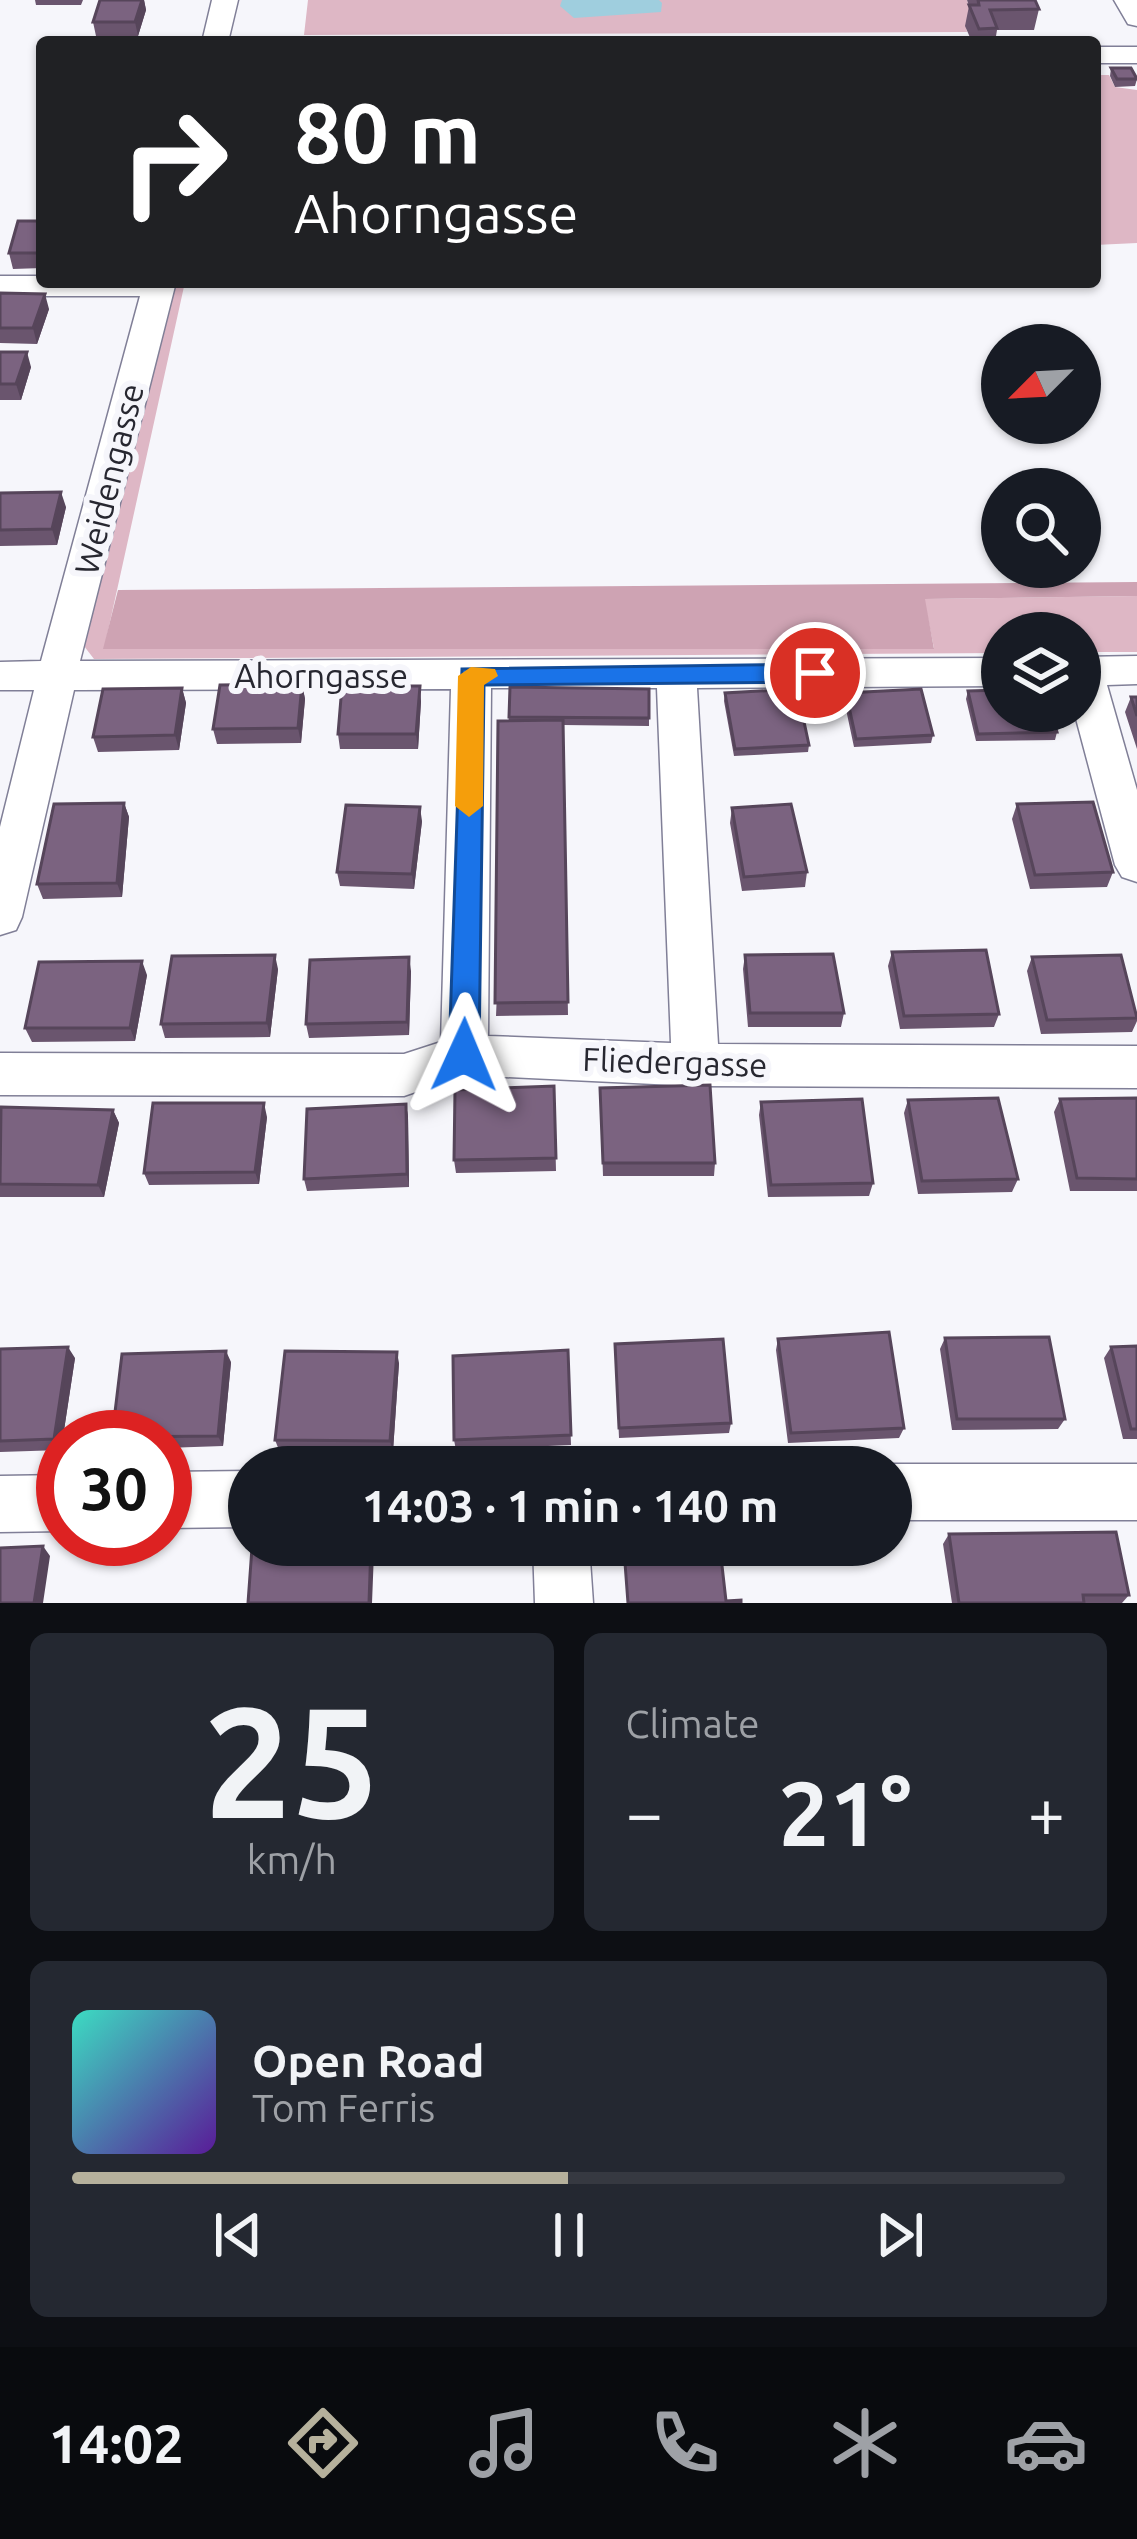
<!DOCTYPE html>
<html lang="en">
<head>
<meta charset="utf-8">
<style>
	body { margin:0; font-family:Ubuntu,sans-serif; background:#242831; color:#f1f3f6; height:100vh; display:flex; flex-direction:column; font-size:45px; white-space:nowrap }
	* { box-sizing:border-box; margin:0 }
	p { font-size:39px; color:#9ea1a6 }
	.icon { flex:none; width:66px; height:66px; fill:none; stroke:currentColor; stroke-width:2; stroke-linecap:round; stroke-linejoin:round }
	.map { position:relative; height:1603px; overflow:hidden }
	.side { display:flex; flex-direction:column; gap:30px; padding:30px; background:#0d0f14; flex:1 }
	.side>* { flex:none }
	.banner { position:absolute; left:36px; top:36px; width:1065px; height:252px; border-radius:12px; box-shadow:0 3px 9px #0004; background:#202124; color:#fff; overflow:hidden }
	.needle { width:78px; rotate:246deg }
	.buttons { position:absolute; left:981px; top:324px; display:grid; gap:24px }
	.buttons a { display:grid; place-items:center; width:120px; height:120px; border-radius:50%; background:#171b24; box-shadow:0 3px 9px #0004; font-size:60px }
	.speed { position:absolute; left:36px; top:1410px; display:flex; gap:24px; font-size:60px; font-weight:700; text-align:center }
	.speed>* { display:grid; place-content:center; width:156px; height:156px; border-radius:50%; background:#171b24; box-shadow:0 3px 9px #0004; line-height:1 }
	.speed .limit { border:18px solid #d22; background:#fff; color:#111 }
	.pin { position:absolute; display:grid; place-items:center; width:102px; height:102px; color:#fff; margin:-51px; border:6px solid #fff; border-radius:50%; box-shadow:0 3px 12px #0007 }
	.me { position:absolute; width:132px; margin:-66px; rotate:1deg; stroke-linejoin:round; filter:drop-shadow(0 0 9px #0008) }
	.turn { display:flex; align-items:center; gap:42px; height:252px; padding:0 60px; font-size:54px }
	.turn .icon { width:156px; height:156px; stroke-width:2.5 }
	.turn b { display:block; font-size:84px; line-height:102px }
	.big { font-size:90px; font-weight:700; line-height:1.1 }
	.side .tile { flex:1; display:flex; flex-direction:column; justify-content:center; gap:18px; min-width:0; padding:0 42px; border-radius:18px; background:#242831 }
	.side .dial { align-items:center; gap:0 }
	.dial b { font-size:156px; line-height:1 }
	.song { display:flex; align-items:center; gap:36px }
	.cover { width:144px; height:144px; border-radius:18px; background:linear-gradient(135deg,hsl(170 70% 55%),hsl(270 70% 35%)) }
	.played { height:12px; border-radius:6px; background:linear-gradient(90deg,#b6b19c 50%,#363941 50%) }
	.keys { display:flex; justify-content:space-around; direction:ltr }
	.heat { display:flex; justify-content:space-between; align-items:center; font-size:66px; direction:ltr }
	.side .tiles { flex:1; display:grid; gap:30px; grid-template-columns:1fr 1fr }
	.tile:last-child { grid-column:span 2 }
	.trip { position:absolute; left:228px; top:1446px; width:684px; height:120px; border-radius:60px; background:#171b24; box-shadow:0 3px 9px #0004; font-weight:700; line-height:120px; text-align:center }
	.dock { display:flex; height:192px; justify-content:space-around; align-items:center; background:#090b0e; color:#9ea1a6 }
	.dock .icon { width:84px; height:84px }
	.dock .selected { color:#b6b19c }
	.dock b { font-size:54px; color:#f1f3f6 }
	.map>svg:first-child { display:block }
	.green { fill:#deb7c5 }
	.forest { fill:#cea3b3 }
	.water { fill:#9fcede }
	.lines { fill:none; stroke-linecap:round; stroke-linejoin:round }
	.minor-casing { stroke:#807f97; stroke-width:3 }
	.minor { fill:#fff; fill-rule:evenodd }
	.wall { fill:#6a556e }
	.shaded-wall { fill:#56455a }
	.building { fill:#7b6380; stroke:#56455a; stroke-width:3 }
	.route { fill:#1a73e8; stroke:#114b97; stroke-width:3 }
	.slow { fill:#f59e0b }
	.labels { text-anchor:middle; stroke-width:12; stroke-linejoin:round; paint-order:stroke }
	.street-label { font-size:33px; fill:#272730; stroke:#f6f6fb }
</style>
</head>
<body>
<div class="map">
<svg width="1137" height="1603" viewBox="0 0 1137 1603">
	<rect width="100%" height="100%" fill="#f6f6fb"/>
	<path class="green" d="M308,0H967L975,26H966L967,32L304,35Z
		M1095,75H1109L1115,87L1137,90V243L1095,245Z
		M168,282H185L104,649L934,648L924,599L1137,596V652H1080V633H1002V653L94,659L84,646Z"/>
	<path class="forest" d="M1137,582V596L925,599L934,649H103L118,590Z"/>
	<path class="water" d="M562,0H659L662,3L661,12L574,18L560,6Z"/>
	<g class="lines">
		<defs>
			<path id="minor" d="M212,0H238L228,42H202Z
				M1114,0H1137V26L1128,24Z
				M1095,47H1137V63H1095Z
				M0,276H42V282H176L80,661L1002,658V686L697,688L718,1044L1137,1046V1088L696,1086L464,1075L404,1096L0,1095V1053L404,1054L441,1042L451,689L74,690L22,917L16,930L0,935V827L34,690H0V662L41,661L140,296H0ZM491,688H657L671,1043L488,1036Z
				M1137,656V684L1107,685L1137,790V882L1122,877L1115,865L1074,711H1080V657Z
				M891,1464H1137V1520H891V1467H884Z
				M249,1471V1527L165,1528V1472Z
				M63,1475V1531L0,1532V1476Z
				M533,1545H589L593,1603H535Z"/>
		</defs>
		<use href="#minor" class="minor-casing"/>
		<use href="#minor" class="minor"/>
	</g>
	<path class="wall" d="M35,0H83L81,5H36Z
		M100,0H144L146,10L138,36H96L93,22Z
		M967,0H1035L1039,9L1034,30H997L995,42H972L965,26L969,6Z
		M1111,68L1137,79L1135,86L1115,87L1110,76Z
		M42,221V268L13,269L9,253Z
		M0,293L49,309L37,344L0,343Z
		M0,352L31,367L21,400H0Z
		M0,493L66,507L57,545L0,546Z
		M302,684L305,699L301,743L217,744L213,729Z
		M510,687L649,689V726L563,725L568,1015L496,1016Z
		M182,688L186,703L179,750L98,752L93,737Z
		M968,691L1057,732L1055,740L976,741L966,699Z
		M725,693L809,745L808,752L734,756L724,701Z
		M846,693L933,735L931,743L854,747L844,700Z
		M1131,697H1137V749L1125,712Z
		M421,701L418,749H340L338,734Z
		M124,803L129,817L122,897L43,899L37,884Z
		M1017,804L1113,872L1107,887L1030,889L1012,819Z
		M732,808L807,872L805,887L742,891L730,823Z
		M422,821L414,889L340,886L337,872Z
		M892,952L999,1014L994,1027L900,1029L888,966Z
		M745,955L844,1013L841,1027H748L743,969Z
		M1032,957L1137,1014V1021L1132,1032L1041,1034L1027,971Z
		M278,969L270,1037L165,1038L161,1024Z
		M411,971L409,1035L309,1038L306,1024Z
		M147,975L135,1041L32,1042L25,1028Z
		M554,1086L556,1171L456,1173L454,1160Z
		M600,1088L715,1163L714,1176H603Z
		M1137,1098V1191H1070L1054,1112L1060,1099Z
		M908,1100L1018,1179L1012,1192L918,1194L904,1113Z
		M761,1102L873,1183L869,1196L768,1197L759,1115Z
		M406,1104L408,1117L409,1187L307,1191L304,1179Z
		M113,1110L119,1123L104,1197H0V1114Z
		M267,1117L259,1184L149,1185L144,1173Z
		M945,1338L1065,1419L1058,1429L952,1430L940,1349Z
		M778,1339L904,1428L899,1438L788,1443L776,1350Z
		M615,1344L731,1423L729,1433L619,1438Z
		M1137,1346V1439H1123L1104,1358L1111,1347Z
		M0,1349L75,1358L61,1450L0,1452Z
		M568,1350L571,1445L456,1450L454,1440Z
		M231,1362L223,1446L165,1448V1437Z
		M399,1363L393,1451L279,1450L275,1440Z
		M949,1534L1129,1595L1122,1603H952L943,1544Z"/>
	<path class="shaded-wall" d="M142,0H144L146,10L138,36L135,22Z
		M45,294L49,309L37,344L33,328Z
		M27,352L31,367L21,400L16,384Z
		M61,492L66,507L57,545L52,529Z
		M302,684L305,699L301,743L298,728Z
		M420,686L421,701L418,749L416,734Z
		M182,688L186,703L179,750L175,735Z
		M124,803L129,817L122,897L117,883Z
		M420,807L422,821L414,889L412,874Z
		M275,955L278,969L270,1037L267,1023Z
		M409,957L411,971L409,1035L407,1022Z
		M142,961L147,975L135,1041L130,1028Z
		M264,1103L267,1117L259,1184L255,1172Z
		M406,1104L408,1117L409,1187L407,1174Z
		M113,1110L119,1123L104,1197L98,1185Z
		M68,1347L75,1358L61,1450L54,1439Z
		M226,1351L231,1362L223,1446L218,1436Z
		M397,1352L399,1363L393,1451L390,1441Z
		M372,1545L374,1552L372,1603H369Z
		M43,1546L50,1556L43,1603H34Z"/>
	<path class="building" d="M100,0H142L135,22H93Z
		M978,0H1035L1039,9L990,10L997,28L979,29L969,5H979Z
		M1111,68H1131L1137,79H1117Z
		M18,221H42V253H9Z
		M0,293L45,294L33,328H0Z
		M0,352H27L16,384H0Z
		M61,492L52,529L0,530V493Z
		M302,684L298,728L213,729L220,685Z
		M342,686H420L416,734H338Z
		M510,687L649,689V718L509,717Z
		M182,688L175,735L93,737L103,689Z
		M797,689L809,745L735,749L725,693Z
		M921,689L933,735L856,739L846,693Z
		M1002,690V711H1051L1057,732L978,734L968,691Z
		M1131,697H1137V716Z
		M563,720L568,1002L495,1003L498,721Z
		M1093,802L1113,872L1035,875L1017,804Z
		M124,803L117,883L37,884L54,804Z
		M791,804L807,872L744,877L732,808Z
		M346,805L420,807L412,874L337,872Z
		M986,950L999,1014L904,1016L892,952Z
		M833,954L844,1013H750L745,955Z
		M275,955L267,1023L161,1024L172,956Z
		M1121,955L1137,1018L1047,1020L1032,957Z
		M409,957L407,1022L306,1024L310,960Z
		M142,961L130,1028H25L39,962Z
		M710,1085L715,1163H603L600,1088Z
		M554,1086L556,1158L454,1160L455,1090Z
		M998,1098L1018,1179L922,1181L908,1100Z
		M1137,1098V1179L1077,1178L1060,1099Z
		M862,1099L873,1183L771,1185L761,1102Z
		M153,1103H264L255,1172L144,1173Z
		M406,1104L407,1174L304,1179L307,1109Z
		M1,1107L113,1110L98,1185L0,1184Z
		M889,1332L904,1428L791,1433L778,1339Z
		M1049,1337L1065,1419H957L945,1338Z
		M723,1339L731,1423L619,1428L615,1344Z
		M1137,1346V1429H1131L1111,1347Z
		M68,1347L54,1439L0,1441V1349Z
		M568,1350L571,1435L454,1440L453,1356Z
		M226,1351L218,1436L112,1437L122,1354Z
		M285,1351L397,1352L390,1441L275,1440Z
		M1116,1532L1129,1595H1083L1084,1603H959L949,1534Z
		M323,1545H371L369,1603H248L252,1548Z
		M43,1546L34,1603H0V1548Z
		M721,1557L726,1601L741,1600V1603H628L625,1563Z"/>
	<path class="route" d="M815,664L828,673L815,682L484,685L479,1055L475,1065L464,1068L453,1065L449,1055L462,669Z"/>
	<path class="slow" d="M471,667L495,669L498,676L484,685L483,806L469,817L455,806L458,676Z"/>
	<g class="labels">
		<g class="street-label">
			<text transform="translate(109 479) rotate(-76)" y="12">Weidengasse</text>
			<text x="321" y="688">Ahorngasse</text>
			<text transform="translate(675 1062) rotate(2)" y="12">Fliedergasse</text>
		</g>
	</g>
</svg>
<div class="buttons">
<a><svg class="needle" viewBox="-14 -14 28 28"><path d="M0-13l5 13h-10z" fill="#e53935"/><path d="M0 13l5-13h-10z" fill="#9ea1a6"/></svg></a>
<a><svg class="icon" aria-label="search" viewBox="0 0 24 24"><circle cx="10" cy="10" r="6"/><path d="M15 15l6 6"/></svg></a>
<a><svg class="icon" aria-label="layers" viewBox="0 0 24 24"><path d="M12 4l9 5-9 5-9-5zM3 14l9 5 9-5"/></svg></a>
</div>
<div class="speed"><div class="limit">30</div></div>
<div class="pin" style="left:815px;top:673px;background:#d93025"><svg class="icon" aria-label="arrive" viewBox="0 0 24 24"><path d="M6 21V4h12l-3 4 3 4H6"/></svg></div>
<svg class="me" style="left:464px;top:1055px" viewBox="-20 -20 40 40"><path d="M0-17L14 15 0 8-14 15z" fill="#1a73e8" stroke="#fff" stroke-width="4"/></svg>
<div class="trip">14:03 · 1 min · 140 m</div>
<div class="banner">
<div class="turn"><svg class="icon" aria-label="right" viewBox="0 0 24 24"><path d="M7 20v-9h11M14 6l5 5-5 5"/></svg><div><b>80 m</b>Ahorngasse</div></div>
</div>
</div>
<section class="side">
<div class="tiles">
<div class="tile dial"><b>25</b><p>km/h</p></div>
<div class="tile"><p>Climate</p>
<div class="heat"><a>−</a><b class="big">21°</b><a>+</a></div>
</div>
<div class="tile">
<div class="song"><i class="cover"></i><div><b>Open Road</b><p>Tom Ferris</p></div></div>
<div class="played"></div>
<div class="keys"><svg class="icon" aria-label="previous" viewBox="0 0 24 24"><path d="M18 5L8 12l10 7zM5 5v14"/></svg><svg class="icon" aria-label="pause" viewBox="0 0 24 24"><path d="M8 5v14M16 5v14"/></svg><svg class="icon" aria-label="next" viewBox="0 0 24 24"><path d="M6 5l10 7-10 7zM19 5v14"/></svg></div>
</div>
</div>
</section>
<nav class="dock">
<b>14:02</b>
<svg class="icon selected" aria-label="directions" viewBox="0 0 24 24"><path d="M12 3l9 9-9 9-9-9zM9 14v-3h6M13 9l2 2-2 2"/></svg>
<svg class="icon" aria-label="music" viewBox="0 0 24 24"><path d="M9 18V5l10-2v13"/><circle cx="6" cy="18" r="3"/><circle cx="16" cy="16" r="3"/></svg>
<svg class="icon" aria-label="phone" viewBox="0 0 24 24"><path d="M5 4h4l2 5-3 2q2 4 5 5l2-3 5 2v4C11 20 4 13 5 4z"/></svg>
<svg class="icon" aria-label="climate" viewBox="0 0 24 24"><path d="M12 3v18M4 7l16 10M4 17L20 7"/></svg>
<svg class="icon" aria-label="car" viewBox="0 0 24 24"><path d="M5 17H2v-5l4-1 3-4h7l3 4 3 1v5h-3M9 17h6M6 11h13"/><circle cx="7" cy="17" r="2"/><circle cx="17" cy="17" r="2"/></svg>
</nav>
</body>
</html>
